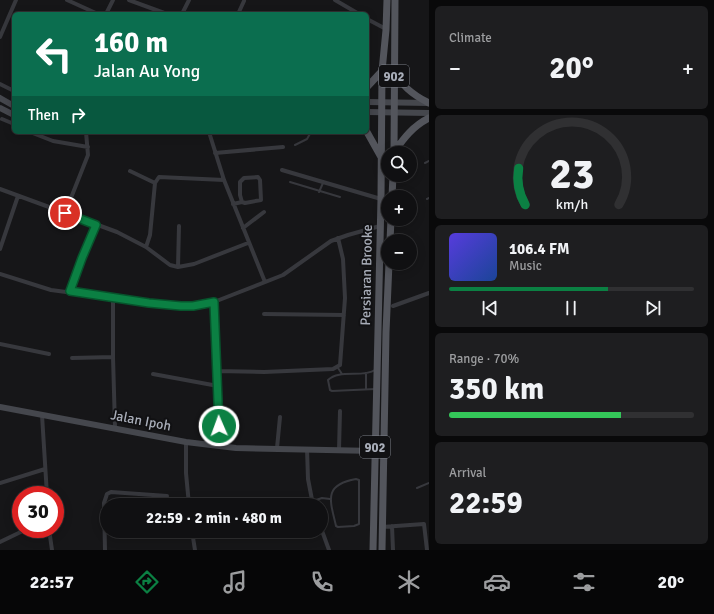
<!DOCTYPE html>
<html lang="en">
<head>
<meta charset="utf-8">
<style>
	body { margin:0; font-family:Signika,sans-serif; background:#1e1e20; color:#f1f3f6; height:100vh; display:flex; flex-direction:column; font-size:15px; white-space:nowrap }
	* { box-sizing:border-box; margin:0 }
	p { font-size:13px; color:#9c9d9f }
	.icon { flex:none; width:22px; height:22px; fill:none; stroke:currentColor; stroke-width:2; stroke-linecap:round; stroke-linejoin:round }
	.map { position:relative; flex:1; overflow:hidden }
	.sheet { display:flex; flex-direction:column; gap:6px; padding:6px; background:#09090a; width:285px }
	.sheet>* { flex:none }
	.hud { position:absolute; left:12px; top:12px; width:357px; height:122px; border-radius:6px; box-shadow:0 2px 10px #0003,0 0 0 1px #303032; background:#0b6e4f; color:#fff; overflow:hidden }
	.fabs { position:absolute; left:381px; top:146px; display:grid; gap:8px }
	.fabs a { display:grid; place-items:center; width:36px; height:36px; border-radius:50%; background:#101012; box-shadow:0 2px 10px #0003,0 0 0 1px #303032; font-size:20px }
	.speed { position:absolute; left:12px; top:486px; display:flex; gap:8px; font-size:20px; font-weight:700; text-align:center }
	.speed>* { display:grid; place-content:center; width:52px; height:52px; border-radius:50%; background:#101012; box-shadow:0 2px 10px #0003,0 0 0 1px #303032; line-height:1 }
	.speed .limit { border:6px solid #d22; background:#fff; color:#111 }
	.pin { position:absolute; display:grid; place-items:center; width:34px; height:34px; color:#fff; margin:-17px; border:2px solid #fff; border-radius:50%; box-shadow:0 1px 4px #0007 }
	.me { position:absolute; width:44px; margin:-22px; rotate:358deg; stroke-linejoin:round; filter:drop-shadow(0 0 3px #0008) }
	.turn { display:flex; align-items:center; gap:14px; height:84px; padding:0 16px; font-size:18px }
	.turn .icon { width:52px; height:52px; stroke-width:2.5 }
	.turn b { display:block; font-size:28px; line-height:34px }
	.then { display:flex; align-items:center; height:38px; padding:0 16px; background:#0003; gap:8px; font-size:15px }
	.big { font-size:30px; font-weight:700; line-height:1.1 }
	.sheet .widget { flex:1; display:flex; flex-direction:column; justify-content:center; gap:6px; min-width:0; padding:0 14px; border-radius:6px; background:#1e1e20 }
	.sheet .dial { align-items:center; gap:0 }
	.dial svg { height:104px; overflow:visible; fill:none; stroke:#303032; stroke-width:7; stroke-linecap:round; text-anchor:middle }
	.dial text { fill:#f1f3f6; stroke:none }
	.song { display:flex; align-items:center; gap:12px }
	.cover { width:48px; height:48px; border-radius:6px; background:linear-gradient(135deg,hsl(250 70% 55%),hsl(220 70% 35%)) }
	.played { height:4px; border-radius:2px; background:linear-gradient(90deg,#0b8043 65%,#303032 65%) }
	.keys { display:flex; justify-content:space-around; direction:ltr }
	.heat { display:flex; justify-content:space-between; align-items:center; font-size:22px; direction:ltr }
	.charge { height:6px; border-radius:3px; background:linear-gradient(90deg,#34c759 70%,#303032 0) }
	.trip { position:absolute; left:100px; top:498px; width:228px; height:40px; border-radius:20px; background:#101012; box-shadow:0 2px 10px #0003,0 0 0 1px #303032; font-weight:700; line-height:40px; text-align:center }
	.tab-bar { display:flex; height:64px; justify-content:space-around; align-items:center; background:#060607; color:#9c9d9f }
	.tab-bar .icon { width:28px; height:28px }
	.tab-bar .on { color:#0b8043 }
	.tab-bar b { font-size:18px; color:#f1f3f6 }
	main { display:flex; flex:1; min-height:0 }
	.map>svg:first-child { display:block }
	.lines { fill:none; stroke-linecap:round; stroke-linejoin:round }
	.lane { stroke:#37383d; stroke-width:2 }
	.street { stroke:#37383d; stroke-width:4 }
	.secondary { stroke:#45474d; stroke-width:6 }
	.primary { stroke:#53555c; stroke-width:7 }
	.route-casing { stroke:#07532c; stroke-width:10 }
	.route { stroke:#0b8043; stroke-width:7 }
	.labels { text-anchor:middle; stroke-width:4; stroke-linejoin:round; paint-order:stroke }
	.shield { fill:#111113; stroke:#7b7e86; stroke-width:1 }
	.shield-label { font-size:13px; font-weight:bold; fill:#a8adb8 }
	.street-label { font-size:14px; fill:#a8adb8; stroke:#111113 }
</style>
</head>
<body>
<main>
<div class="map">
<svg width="429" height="550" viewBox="0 0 429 550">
	<rect width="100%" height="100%" fill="#161618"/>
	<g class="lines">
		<path class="lane" d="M295,145L307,139L311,132
			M425,163L429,161
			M290,182L340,197
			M319,192L323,183
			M427,199L429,198
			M338,368L342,374
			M375,370C363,378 339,369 328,380L330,390L332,391L375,389
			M366,389V373
			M356,479L359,480V524L354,526L338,527L336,526C330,500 323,485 356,479Z
			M417,488L429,483
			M313,501L322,498L330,499"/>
		<path class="street" d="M67,0L98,14
			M129,0L167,14
			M335,0L359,14
			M106,14L113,0
			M182,14L189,0
			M238,14L244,1
			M367,19L386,29
			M0,37L16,0
			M0,84L14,91
			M2,119L14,124
			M30,132L53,141L88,147
			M209,132L224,180L265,282
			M215,153L283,147
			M282,170L381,199
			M130,171L155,183
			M0,189L117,232L146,247L170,265L178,267L194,264L248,243
			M233,204L242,202L245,203L261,200L260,180L258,177L244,178L240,182V195L242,202
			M65,213L88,155L86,132
			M243,228L264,212
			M146,247L150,235L155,183L159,177L224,180
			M0,249L18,196
			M178,267L179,226
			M0,274L51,290L149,303L193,306L214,302L283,275L331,241L348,235L380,226
			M70,291L82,258L96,225
			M113,298V357L115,427
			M214,302L219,425L216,446
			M393,306L429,293
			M264,314L344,315
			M0,344L49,354
			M72,358L113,357
			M217,371L264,372L333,369L340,365L345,298L343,259L338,238
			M153,374L218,386
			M42,415L47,495
			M186,442V473L189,505
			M277,448L280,417
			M307,449L308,479L313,505
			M339,450L340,411
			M0,483L45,469
			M304,505L312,502
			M392,526L393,550
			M382,527L424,524L427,550
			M321,528L329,550
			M49,529L52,550
			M192,531L195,550
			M0,542L27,529
			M105,550L104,503L107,494L111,492L167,496"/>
		<path class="secondary" d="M0,98L14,106
			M367,102L429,103
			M0,108L14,115
			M367,112L429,113
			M0,407L186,442L236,448L375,451"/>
		<path class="primary" d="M396,72C401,87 415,96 429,103
			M367,87L382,71
			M367,132L381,157
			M394,152C404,138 413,126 429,118
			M394,153L395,0
			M392,197L393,175
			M390,241L391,219
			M373,550L381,199L382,71L386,30L387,0
			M382,550L386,332L389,263"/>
	</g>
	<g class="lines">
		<defs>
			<path id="route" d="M65,213L96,225L82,258L70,291L149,303L181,306H193L214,302L219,426"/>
		</defs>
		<use href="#route" class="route-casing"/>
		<use href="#route" class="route"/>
	</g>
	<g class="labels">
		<g class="shield">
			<rect x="379" y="65" width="30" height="22" rx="3"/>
			<rect x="360" y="436" width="30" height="22" rx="3"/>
		</g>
		<g class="shield-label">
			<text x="394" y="81">902</text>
			<text x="375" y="452">902</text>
		</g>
		<g class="street-label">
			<text transform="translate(366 275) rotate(-89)" y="5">Persiaran Brooke</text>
			<text transform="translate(141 420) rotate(11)" y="5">Jalan Ipoh</text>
		</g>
	</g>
</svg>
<div class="fabs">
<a><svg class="icon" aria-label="search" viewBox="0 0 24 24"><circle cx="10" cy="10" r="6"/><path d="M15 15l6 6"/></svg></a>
<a>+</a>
<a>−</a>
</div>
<div class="speed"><div class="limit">30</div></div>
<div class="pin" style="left:65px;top:213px;background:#d93025"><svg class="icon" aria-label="arrive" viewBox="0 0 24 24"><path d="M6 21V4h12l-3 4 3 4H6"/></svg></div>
<svg class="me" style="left:219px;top:426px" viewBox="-20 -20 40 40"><circle r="17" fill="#0b8043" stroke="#fff" stroke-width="3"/><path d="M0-11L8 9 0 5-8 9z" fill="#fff"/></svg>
<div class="trip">22:59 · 2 min · 480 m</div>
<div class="hud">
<div class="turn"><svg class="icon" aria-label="left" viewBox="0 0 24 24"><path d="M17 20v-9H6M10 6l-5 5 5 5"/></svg><div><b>160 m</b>Jalan Au Yong</div></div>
<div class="then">Then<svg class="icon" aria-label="right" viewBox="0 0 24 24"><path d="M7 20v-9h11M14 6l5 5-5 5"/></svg></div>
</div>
</div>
<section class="sheet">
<div class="widget"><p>Climate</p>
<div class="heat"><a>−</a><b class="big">20°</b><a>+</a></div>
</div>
<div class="widget dial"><svg viewBox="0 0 100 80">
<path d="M14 69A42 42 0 1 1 86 69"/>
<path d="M14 69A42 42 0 0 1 9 41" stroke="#0b8043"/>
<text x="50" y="56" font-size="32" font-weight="700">23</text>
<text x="50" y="72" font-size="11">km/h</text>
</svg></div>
<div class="widget">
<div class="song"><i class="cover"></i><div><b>106.4 FM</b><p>Music</p></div></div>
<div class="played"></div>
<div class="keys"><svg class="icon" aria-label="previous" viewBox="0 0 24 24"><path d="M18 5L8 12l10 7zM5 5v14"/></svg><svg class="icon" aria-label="pause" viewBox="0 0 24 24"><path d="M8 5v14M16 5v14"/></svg><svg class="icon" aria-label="next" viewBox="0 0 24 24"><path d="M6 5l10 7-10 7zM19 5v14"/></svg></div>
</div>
<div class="widget"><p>Range · 70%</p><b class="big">350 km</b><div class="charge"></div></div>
<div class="widget"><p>Arrival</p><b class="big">22:59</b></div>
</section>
</main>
<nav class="tab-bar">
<b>22:57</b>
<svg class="icon on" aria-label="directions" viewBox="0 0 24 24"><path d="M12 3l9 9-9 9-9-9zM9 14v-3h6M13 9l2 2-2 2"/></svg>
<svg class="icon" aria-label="music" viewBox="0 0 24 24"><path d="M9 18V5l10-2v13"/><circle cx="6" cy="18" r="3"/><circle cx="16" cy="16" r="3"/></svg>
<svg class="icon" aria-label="phone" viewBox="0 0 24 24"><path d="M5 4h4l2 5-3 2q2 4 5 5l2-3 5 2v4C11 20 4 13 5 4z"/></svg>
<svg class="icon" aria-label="climate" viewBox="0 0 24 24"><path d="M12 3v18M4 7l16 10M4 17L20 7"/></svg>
<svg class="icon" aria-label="car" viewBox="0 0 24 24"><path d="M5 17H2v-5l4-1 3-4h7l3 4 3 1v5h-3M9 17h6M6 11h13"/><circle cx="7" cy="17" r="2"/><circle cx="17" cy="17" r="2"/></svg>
<svg class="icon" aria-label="filters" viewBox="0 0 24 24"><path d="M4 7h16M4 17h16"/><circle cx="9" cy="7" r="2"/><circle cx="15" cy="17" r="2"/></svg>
<b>20°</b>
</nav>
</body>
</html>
